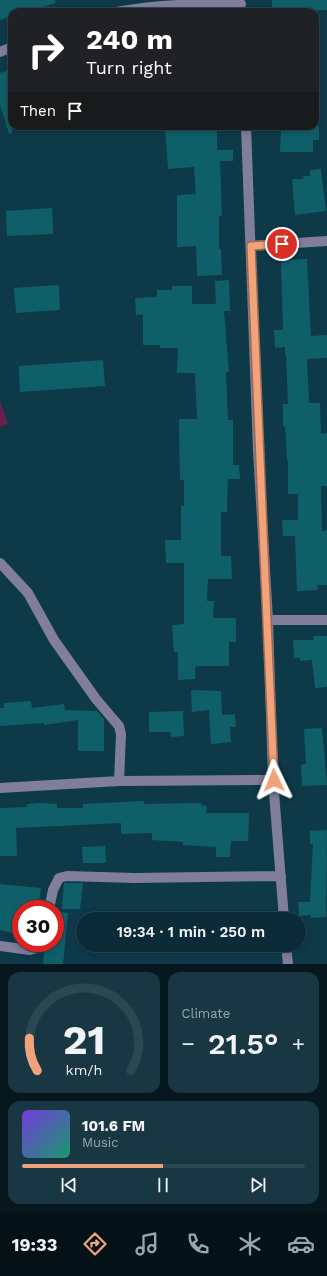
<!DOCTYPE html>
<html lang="en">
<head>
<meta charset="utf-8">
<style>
	body { margin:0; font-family:"Work Sans",sans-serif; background:#183742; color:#f1f3f6; height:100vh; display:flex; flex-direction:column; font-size:15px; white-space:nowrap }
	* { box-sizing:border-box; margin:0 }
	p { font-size:13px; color:#99a7ad }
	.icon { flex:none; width:22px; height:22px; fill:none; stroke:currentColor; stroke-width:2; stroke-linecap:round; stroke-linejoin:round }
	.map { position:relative; height:964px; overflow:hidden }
	.drawer { display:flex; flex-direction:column; gap:8px; padding:8px; background:#06181e; flex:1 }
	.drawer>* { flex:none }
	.hud { position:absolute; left:8px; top:8px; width:311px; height:122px; border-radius:12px; box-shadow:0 2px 6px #0003,0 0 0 1px #2a4752; background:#202124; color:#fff; overflow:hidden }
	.speed { position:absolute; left:12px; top:900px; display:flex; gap:8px; font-size:20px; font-weight:700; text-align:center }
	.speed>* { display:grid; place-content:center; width:52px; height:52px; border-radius:50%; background:#0a2b37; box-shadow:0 2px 6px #0003,0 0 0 1px #2a4752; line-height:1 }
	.speed .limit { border:6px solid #d22; background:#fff; color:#111 }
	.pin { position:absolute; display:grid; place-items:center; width:34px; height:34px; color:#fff; margin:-17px; border:2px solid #fff; border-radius:50%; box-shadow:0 1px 4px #0007 }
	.me { position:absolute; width:44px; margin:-22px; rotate:358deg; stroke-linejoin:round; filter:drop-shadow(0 0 3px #0008) }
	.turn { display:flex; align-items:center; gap:14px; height:84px; padding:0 12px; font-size:18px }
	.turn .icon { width:52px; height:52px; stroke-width:2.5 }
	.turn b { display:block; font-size:28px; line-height:34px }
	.then { display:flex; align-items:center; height:38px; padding:0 12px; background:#0003; gap:8px; font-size:15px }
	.big { font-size:30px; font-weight:600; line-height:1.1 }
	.drawer .tile { flex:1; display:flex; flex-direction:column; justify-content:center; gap:6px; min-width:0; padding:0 14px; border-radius:12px; background:#183742 }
	.drawer .dial { align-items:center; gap:0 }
	.dial svg { height:104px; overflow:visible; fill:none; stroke:#2a4752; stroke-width:7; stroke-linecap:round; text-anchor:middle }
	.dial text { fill:#f1f3f6; stroke:none }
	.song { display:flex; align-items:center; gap:12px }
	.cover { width:48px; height:48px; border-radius:6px; background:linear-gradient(135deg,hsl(260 70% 55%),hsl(160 70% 35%)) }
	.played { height:4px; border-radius:2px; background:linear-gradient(90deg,#f0a27a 50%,#2a4752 50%) }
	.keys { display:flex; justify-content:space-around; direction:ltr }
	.heat { display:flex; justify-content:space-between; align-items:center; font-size:22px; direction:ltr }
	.drawer .tiles { flex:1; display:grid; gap:8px; grid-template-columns:1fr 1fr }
	.tile:last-child { grid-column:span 2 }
	.trip { position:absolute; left:76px; top:912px; width:230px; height:40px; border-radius:20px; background:#0a2b37; box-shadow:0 2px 6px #0003,0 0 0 1px #2a4752; font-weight:600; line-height:40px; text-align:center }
	.dock { display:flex; height:64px; justify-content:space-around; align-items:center; background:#041116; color:#99a7ad }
	.dock .icon { width:28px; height:28px }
	.dock .active { color:#f0a27a }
	.dock b { font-size:18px; color:#f1f3f6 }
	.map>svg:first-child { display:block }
	.green { fill:#6d1e4d }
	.building { fill:#0f5f69 }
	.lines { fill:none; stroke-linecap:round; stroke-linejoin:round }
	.minor { stroke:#807e99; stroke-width:10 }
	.route-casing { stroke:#9c694f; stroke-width:10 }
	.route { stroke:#f0a27a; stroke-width:7 }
</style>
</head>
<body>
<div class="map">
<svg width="327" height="964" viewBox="0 0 327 964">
	<rect width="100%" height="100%" fill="#0e3949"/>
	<path class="green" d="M0,401L8,424L0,427Z"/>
	<path class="building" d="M0,0H55L56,3L26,12H12V16L0,20Z
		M272,0H327V10L272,12Z
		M12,69V133L9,134L0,104V73Z
		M165,126H217V150H233V161H220L222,216H219V249H221L222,275L197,276L196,246L177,247V195L196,194L194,167L168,169Z
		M281,126H319V140H313V152H280Z
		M321,169L326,211L295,215L292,179H304L303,176H310V170Z
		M52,208L53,234L7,236L6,211Z
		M307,259L311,336L327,335V358L307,359L309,403H320L321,434L327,433V486H321L322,531L327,530V585H317L318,590L297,591L295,536H283L282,520H298V494H288V461H287L285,426H283V404H288L286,355L285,356V347L275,348L274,330H283L281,260Z
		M229,280L230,311H224L229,372H226L228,420H233V465H239L240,479H228L227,512H221V556H231L232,579H208L207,601H214L213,618H236V642H229V666H199L195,667V679L178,680V652H174L172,625L184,624V563H166L165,540H181V506H184V480H180L179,419H197L195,373H177L178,348H160V345H143V314L136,315L135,298L157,297V290H172V286H192V304H216L215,281Z
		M59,285L60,310L16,313L14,288Z
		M103,360L105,386L20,392L19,366Z
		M313,636H327V687L315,688L312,660L300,661V658H294L293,640H314Z
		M191,690L221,691L222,715L235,714L236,727H230L231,742L211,744L209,710L192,712Z
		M31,701L32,708L64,704L65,710L97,711L104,719V751H78V720L44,725V723L0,726V708H4V703Z
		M183,711L184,736L171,737L170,732H149V712Z
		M322,728L327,785L302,786L301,765L306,764L304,729Z
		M144,801V804L201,803V805L207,806L206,813H249L248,841H231L230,857H216V847L183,845V842L152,840V833L121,834V823L16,828L17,856H0V808L27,807V804L40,803L57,804V808H83V804Z
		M327,830L326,917L311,918V915L299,916L298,902H310L313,844H310V831Z
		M105,846L106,863H83L82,847Z
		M64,883H83L80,909H62Z
		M0,884L41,888L38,909H21L17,934L0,930Z
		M55,911L68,913L63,964H43L45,943H55Z"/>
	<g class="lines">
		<path class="minor" d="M117,12C159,4 199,4 241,4
			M0,52L12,47
			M246,126L258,451L268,620L273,780L284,919
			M251,246L327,241
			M0,563L28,593L54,640L96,699L119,726L121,734L119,781
			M268,620H327
			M0,788L119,781L273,780
			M49,909L53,890L59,878L67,876L134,878L281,876
			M286,945L288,964
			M0,946L30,950L37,948L39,943"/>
	</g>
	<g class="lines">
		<defs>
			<path id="route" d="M274,780C267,602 257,424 251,246L282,244"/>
		</defs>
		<use href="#route" class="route-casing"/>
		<use href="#route" class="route"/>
	</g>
</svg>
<div class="speed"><div class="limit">30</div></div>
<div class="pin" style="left:282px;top:244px;background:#d93025"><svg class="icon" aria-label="arrive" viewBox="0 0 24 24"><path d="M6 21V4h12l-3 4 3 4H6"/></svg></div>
<svg class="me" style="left:274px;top:780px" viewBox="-20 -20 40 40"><path d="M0-17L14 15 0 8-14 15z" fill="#f0a27a" stroke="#fff" stroke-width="4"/></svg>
<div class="trip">19:34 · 1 min · 250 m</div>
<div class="hud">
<div class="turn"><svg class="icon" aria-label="right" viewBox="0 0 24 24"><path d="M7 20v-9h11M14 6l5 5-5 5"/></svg><div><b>240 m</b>Turn right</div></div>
<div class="then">Then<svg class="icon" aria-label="arrive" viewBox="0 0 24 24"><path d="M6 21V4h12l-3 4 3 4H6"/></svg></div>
</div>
</div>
<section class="drawer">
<div class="tiles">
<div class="tile dial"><svg viewBox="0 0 100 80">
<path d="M14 69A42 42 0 1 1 86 69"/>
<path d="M14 69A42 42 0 0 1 8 44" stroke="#f0a27a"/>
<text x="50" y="56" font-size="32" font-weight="700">21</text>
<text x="50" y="72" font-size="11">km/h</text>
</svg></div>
<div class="tile"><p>Climate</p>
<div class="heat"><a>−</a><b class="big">21.5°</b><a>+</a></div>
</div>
<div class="tile">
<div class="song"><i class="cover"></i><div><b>101.6 FM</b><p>Music</p></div></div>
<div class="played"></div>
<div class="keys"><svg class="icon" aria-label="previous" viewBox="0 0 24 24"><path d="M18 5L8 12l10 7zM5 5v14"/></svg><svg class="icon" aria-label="pause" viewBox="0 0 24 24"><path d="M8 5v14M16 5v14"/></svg><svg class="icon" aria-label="next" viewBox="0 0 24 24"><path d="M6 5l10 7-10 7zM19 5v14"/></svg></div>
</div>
</div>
</section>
<nav class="dock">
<b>19:33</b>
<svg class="icon active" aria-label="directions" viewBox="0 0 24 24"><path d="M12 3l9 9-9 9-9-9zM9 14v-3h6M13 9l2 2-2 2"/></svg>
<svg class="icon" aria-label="music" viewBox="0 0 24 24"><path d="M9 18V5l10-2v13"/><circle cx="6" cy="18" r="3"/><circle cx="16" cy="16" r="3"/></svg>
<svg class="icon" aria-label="phone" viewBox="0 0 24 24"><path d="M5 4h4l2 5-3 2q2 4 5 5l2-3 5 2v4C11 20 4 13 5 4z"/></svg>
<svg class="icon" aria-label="climate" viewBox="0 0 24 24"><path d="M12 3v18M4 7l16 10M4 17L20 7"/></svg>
<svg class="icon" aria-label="car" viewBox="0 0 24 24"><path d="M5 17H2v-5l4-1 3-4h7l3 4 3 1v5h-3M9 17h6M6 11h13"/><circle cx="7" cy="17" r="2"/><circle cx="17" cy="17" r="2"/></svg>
</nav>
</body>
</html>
